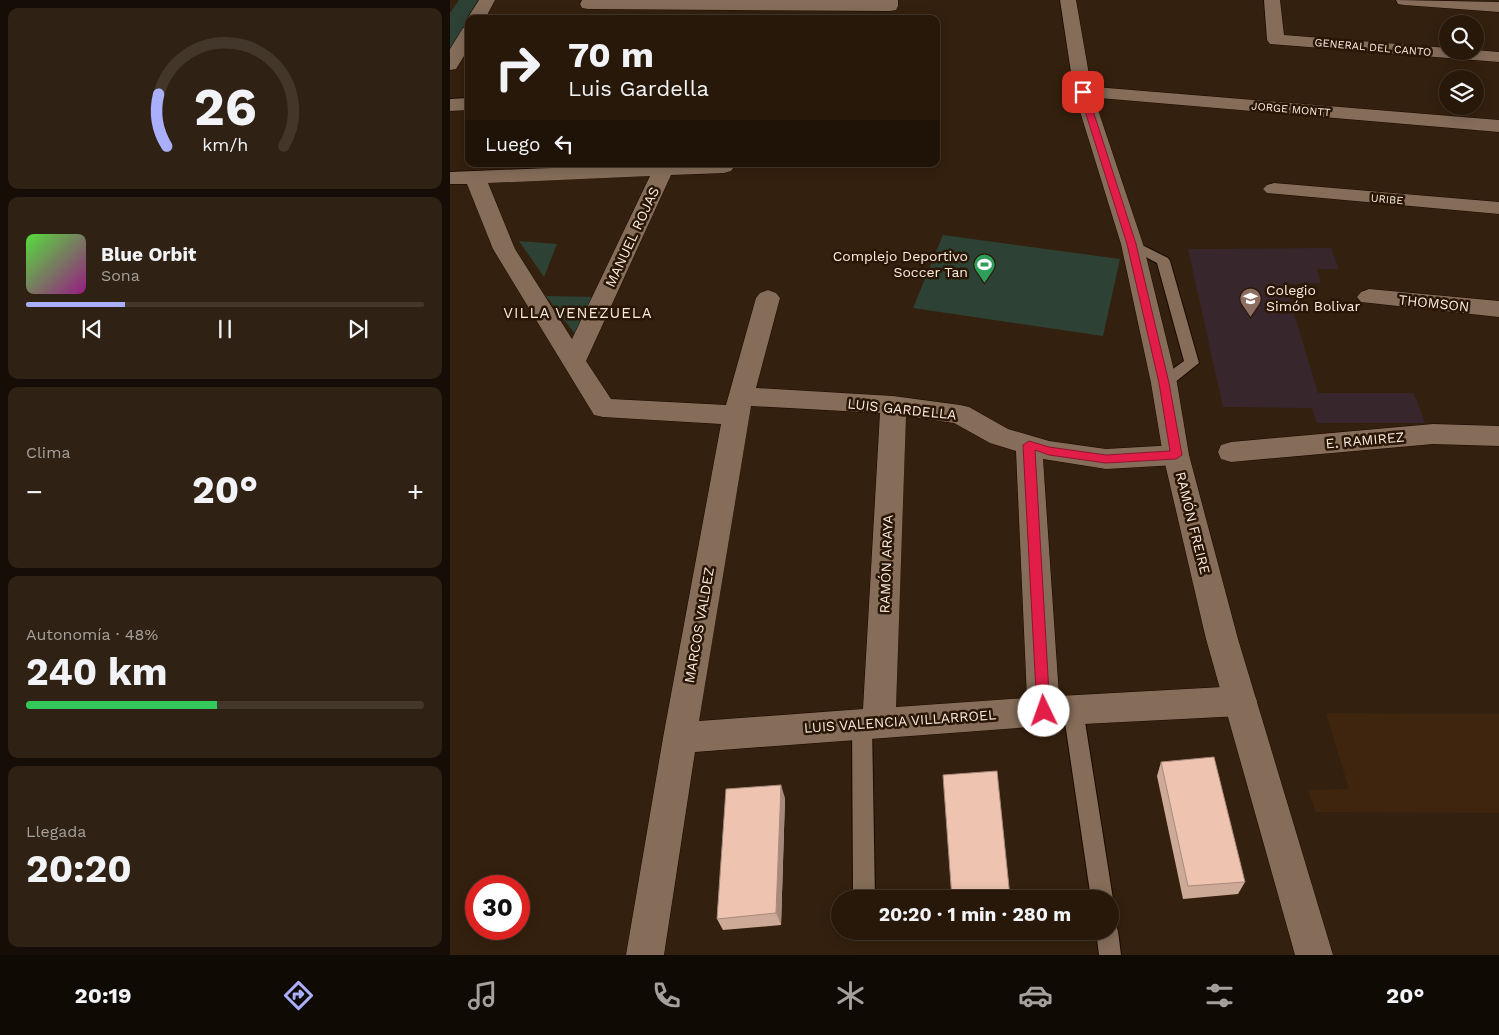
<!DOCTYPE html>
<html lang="es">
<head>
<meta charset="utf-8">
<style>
	body { margin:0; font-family:"Work Sans",sans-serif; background:#2f2113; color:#f1f3f6; height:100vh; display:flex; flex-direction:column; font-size:19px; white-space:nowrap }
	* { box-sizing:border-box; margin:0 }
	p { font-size:16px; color:#a4a09c }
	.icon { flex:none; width:28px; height:28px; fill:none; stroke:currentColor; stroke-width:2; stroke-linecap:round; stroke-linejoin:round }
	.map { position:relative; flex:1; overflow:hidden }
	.panel { display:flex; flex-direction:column; gap:8px; padding:8px; background:#150d06; width:450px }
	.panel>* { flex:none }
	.guide { position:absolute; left:15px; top:15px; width:475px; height:152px; border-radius:10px; box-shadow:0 2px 12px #0003,0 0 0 1px #43372b; background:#27180a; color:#f1f3f6; overflow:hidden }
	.controls { position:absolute; left:989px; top:15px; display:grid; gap:10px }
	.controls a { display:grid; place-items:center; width:45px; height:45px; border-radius:50%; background:#27180a; box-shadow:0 2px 12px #0003,0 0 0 1px #43372b; font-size:25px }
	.speed { position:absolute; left:15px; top:875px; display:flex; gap:10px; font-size:25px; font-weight:700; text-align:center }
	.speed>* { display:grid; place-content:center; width:65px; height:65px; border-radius:50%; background:#27180a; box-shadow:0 2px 12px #0003,0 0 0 1px #43372b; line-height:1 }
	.speed .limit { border:8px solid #d22; background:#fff; color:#111 }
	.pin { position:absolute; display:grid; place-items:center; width:42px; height:42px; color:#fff; margin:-21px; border-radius:10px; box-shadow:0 2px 8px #0006 }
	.me { position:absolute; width:55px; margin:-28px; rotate:357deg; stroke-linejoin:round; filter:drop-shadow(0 0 4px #0008) }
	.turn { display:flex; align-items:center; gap:18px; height:105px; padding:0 20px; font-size:22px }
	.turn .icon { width:65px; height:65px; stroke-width:2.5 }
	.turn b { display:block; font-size:35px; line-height:42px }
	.then { display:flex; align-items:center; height:48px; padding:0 20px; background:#0003; gap:10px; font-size:19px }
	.big { font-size:38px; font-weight:700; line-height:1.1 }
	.panel .widget { flex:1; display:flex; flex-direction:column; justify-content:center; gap:8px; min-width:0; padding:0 18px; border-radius:10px; background:#2f2113 }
	.panel .dial { align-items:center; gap:0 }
	.dial svg { height:130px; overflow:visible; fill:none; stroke:#43372b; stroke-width:7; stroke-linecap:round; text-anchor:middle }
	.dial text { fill:#f1f3f6; stroke:none }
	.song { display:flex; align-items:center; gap:15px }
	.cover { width:60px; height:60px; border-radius:8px; background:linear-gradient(135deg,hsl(110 70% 55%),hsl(310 70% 35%)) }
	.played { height:5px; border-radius:2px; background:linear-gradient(90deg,#aaaffb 25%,#43372b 25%) }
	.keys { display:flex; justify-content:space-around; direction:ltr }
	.heat { display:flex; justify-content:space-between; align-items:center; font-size:28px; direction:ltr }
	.charge { height:8px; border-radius:4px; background:linear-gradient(90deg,#34c759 48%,#43372b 0) }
	.trip { position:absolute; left:381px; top:890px; width:288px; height:50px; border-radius:25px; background:#27180a; box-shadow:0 2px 12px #0003,0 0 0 1px #43372b; font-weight:700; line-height:50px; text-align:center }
	.menu { display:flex; height:80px; justify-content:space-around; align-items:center; background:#100a04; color:#a4a09c }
	.menu .icon { width:35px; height:35px }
	.menu .active { color:#aaaffb }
	.menu b { font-size:22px; color:#f1f3f6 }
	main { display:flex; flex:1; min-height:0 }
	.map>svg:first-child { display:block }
	.built { fill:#3f250e }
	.education { fill:#38262d }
	.green { fill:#2d4234 }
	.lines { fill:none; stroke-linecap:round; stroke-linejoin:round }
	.lane-casing { stroke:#1b0900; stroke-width:2 }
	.street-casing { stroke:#1b0900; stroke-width:1 }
	.secondary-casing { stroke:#1b0900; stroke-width:1 }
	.lane { fill:#856d59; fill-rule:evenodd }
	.street { fill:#856d59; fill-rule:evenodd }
	.secondary { fill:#856d59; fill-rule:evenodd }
	.wall { fill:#cda998 }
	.shaded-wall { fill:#a7897c }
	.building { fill:#eec4b1; stroke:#a7897c }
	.route { fill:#e11d48; stroke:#92132f }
	.labels { text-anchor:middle; stroke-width:5; stroke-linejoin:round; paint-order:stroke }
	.far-street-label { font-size:11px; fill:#faece1; stroke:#2a1605 }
	.street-label { font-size:14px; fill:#faece1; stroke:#2a1605 }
	.poi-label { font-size:14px; fill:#faece1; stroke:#2a1605; text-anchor:end }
	.neighbourhood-label { font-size:15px; letter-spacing:1px; fill:#faece1; stroke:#2a1605 }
</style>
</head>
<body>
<main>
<section class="panel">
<div class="widget dial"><svg viewBox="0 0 100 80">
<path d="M14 69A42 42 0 1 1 86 69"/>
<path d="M14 69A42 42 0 0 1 9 37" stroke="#aaaffb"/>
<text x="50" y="56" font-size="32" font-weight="700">26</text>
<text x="50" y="72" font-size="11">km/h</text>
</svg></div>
<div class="widget">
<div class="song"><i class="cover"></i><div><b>Blue Orbit</b><p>Sona</p></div></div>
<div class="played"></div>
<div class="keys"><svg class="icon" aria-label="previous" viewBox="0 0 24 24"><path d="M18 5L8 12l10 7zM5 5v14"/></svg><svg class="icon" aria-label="pause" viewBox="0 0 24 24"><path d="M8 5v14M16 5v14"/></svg><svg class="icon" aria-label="next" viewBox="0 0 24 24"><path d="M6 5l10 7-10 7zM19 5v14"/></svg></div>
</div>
<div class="widget"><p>Clima</p>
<div class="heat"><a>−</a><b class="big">20°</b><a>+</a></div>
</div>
<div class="widget"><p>Autonomía · 48%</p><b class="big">240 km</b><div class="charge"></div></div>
<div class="widget"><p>Llegada</p><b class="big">20:20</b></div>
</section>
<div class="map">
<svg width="1049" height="955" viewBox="0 0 1049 955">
	<rect width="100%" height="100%" fill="#34200e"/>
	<path class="built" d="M876,713L1049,714V813L866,812L858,790L899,789Z"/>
	<path class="education" d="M881,248L889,269H867L871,283L835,284L868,393H964L975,423H867L862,408L773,407L738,249Z"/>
	<path class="green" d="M9,0H30L0,56V13Z
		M493,235L670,259L653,336L463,308Z
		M69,241L107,244L94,277Z
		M96,296L147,297L128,338Z"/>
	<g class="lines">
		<defs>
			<path id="lane" d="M682,240L718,258L720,261L749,363L719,387L714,388L709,387L707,383L709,379L734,361L707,263L677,247L675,244L677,241Z
				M623,700L630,703L633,709L663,899L660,906V899H641L613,709L616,703Z
				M412,715L419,718L422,724L425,899H403L402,724L405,718Z
				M660,921L665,923L668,931L671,955H649L646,931H660Z"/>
			<path id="street" d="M29,0H45L35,19H19V21L17,19Z
				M132,0H448V6L446,10L440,11L138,9L132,8L130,4Z
				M814,0H830L834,35L998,48V51L1025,50L1049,52V62L820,44L817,40Z
				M946,0L1049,2V12L954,5L948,4Z
				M19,27V48L6,69L0,70V49L13,28Z
				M633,86L1049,120V132L626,96L624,92L626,88Z
				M19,98V110L0,111V99Z
				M201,164H282L284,167L281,171L274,173L221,175L136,361L161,399L276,405L306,298L310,293L318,290L326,293L330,298L306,388L443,396L510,405L519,407L558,429L599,441L656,449L726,445L736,448L739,455L736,462L726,465L656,469L593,459L609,696L791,686L802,691L807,701L802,711L791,716L594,726L245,752L214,955H176L213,738L271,424L153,417L144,415L43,249L17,184H0V172ZM200,176L122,339L65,249L38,183ZM301,406L430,413L413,709L249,721ZM456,416L504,423L540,443L566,451L577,698L446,707Z
				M824,183L1049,202V214L817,193L813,189L817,185Z
				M919,289L1049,301V317L911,302L907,297L911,292Z
				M983,424L1049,426V446L983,444L781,462L771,459L768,452L771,445L781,442Z"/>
			<path id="secondary" d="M610,0H626L642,92L693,244L727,383L739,455L788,639L883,955H845L756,639L713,455L701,383L671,244L624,92Z"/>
		</defs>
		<use href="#lane" class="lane-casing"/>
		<use href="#street" class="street-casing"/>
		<use href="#secondary" class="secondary-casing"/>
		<use href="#lane" class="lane"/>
		<use href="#street" class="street"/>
		<use href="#secondary" class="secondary"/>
	</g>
	<path class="wall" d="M711,762L795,882L788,894L733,899L707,776Z
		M335,798L331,925L273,930L267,919Z
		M560,897V899H501Z"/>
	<path class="shaded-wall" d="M331,785L335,798L331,925L326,913Z"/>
	<path class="building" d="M764,757L795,882L738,886L711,762Z
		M547,771L560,897L538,899H502L493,775Z
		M331,785L326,913L267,919L276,789Z"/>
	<path class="route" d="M630,90L637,92L686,244L719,383L732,455L726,459L656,463L599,455L585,450L600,711L598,715L594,717L589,715L587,711L573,445L579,441L599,447L656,455L720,451L709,383L677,244L629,92Z"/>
	<defs>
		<symbol id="stadium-pin" viewBox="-11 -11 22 30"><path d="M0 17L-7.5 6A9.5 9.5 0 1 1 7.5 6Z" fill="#2e9e5b" stroke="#2a1605"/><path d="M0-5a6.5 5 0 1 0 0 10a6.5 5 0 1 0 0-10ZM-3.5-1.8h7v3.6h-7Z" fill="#fff"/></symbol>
		<symbol id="school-pin" viewBox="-11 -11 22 30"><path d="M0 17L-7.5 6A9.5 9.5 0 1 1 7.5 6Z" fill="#8d6e63" stroke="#2a1605"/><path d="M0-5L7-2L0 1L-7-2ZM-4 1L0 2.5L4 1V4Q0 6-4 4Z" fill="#fff"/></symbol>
	</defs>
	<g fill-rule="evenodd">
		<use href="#stadium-pin" x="522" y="252" width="25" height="34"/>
		<use href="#school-pin" x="788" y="286" width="25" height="34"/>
	</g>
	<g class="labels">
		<g class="far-street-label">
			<text transform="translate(923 47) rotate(5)" y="4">GENERAL DEL CANTO</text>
			<text transform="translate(841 109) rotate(5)" y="4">JORGE MONTT</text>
			<text transform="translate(937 199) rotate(5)" y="4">URIBE</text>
		</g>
		<g class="street-label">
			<text transform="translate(182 237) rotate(-65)" y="5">MANUEL ROJAS</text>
			<text transform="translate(984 303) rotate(6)" y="5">THOMSON</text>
			<text transform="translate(452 409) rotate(6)" y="5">LUIS GARDELLA</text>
			<text transform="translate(915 440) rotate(-5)" y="5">E. RAMIREZ</text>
			<text transform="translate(743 523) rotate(76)" y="5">RAMÓN FREIRE</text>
			<text transform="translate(436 564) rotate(-88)" y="5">RAMÓN ARAYA</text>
			<text transform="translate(249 625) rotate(-80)" y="5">MARCOS VALDEZ</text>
			<text transform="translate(450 721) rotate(-4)" y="5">LUIS VALENCIA VILLARROEL</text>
		</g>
		<g class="poi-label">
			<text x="518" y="261">Complejo Deportivo<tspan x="518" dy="16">Soccer Tan</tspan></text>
			<text x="816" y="295" text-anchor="start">Colegio<tspan x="816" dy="16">Simón Bolivar</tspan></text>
		</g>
		<g class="neighbourhood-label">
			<text x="128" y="318">VILLA VENEZUELA</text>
		</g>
	</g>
</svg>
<div class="controls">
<a><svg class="icon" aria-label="search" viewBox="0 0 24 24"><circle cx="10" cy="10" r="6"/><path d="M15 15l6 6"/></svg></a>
<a><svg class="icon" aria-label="layers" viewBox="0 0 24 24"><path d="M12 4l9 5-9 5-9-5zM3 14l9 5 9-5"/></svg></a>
</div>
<div class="speed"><div class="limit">30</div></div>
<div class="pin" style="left:633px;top:92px;background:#d93025"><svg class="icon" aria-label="arrive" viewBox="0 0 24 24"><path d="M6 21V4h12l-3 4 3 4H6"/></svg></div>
<svg class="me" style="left:594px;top:711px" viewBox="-20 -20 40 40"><circle r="19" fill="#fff"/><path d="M0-13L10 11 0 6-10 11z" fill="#e11d48"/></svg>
<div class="trip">20:20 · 1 min · 280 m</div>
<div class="guide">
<div class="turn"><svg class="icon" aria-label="right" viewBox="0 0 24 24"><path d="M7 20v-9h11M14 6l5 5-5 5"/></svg><div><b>70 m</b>Luis Gardella</div></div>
<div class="then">Luego<svg class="icon" aria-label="left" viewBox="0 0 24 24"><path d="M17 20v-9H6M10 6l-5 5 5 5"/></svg></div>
</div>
</div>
</main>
<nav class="menu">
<b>20:19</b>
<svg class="icon active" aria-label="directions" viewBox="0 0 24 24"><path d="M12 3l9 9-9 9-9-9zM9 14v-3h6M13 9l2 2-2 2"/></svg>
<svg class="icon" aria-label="music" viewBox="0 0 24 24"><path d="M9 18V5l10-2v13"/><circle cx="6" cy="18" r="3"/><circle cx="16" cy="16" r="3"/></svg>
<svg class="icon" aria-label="phone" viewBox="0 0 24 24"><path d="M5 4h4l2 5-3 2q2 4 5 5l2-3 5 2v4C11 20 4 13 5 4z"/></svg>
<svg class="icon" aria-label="climate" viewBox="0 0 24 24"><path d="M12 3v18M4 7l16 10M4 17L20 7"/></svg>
<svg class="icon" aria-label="car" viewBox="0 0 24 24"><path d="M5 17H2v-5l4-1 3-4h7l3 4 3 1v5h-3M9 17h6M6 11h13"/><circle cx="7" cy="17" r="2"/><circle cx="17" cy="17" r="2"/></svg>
<svg class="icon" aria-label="filters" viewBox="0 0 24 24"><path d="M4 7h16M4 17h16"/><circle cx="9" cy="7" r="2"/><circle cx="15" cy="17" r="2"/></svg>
<b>20°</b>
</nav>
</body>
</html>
